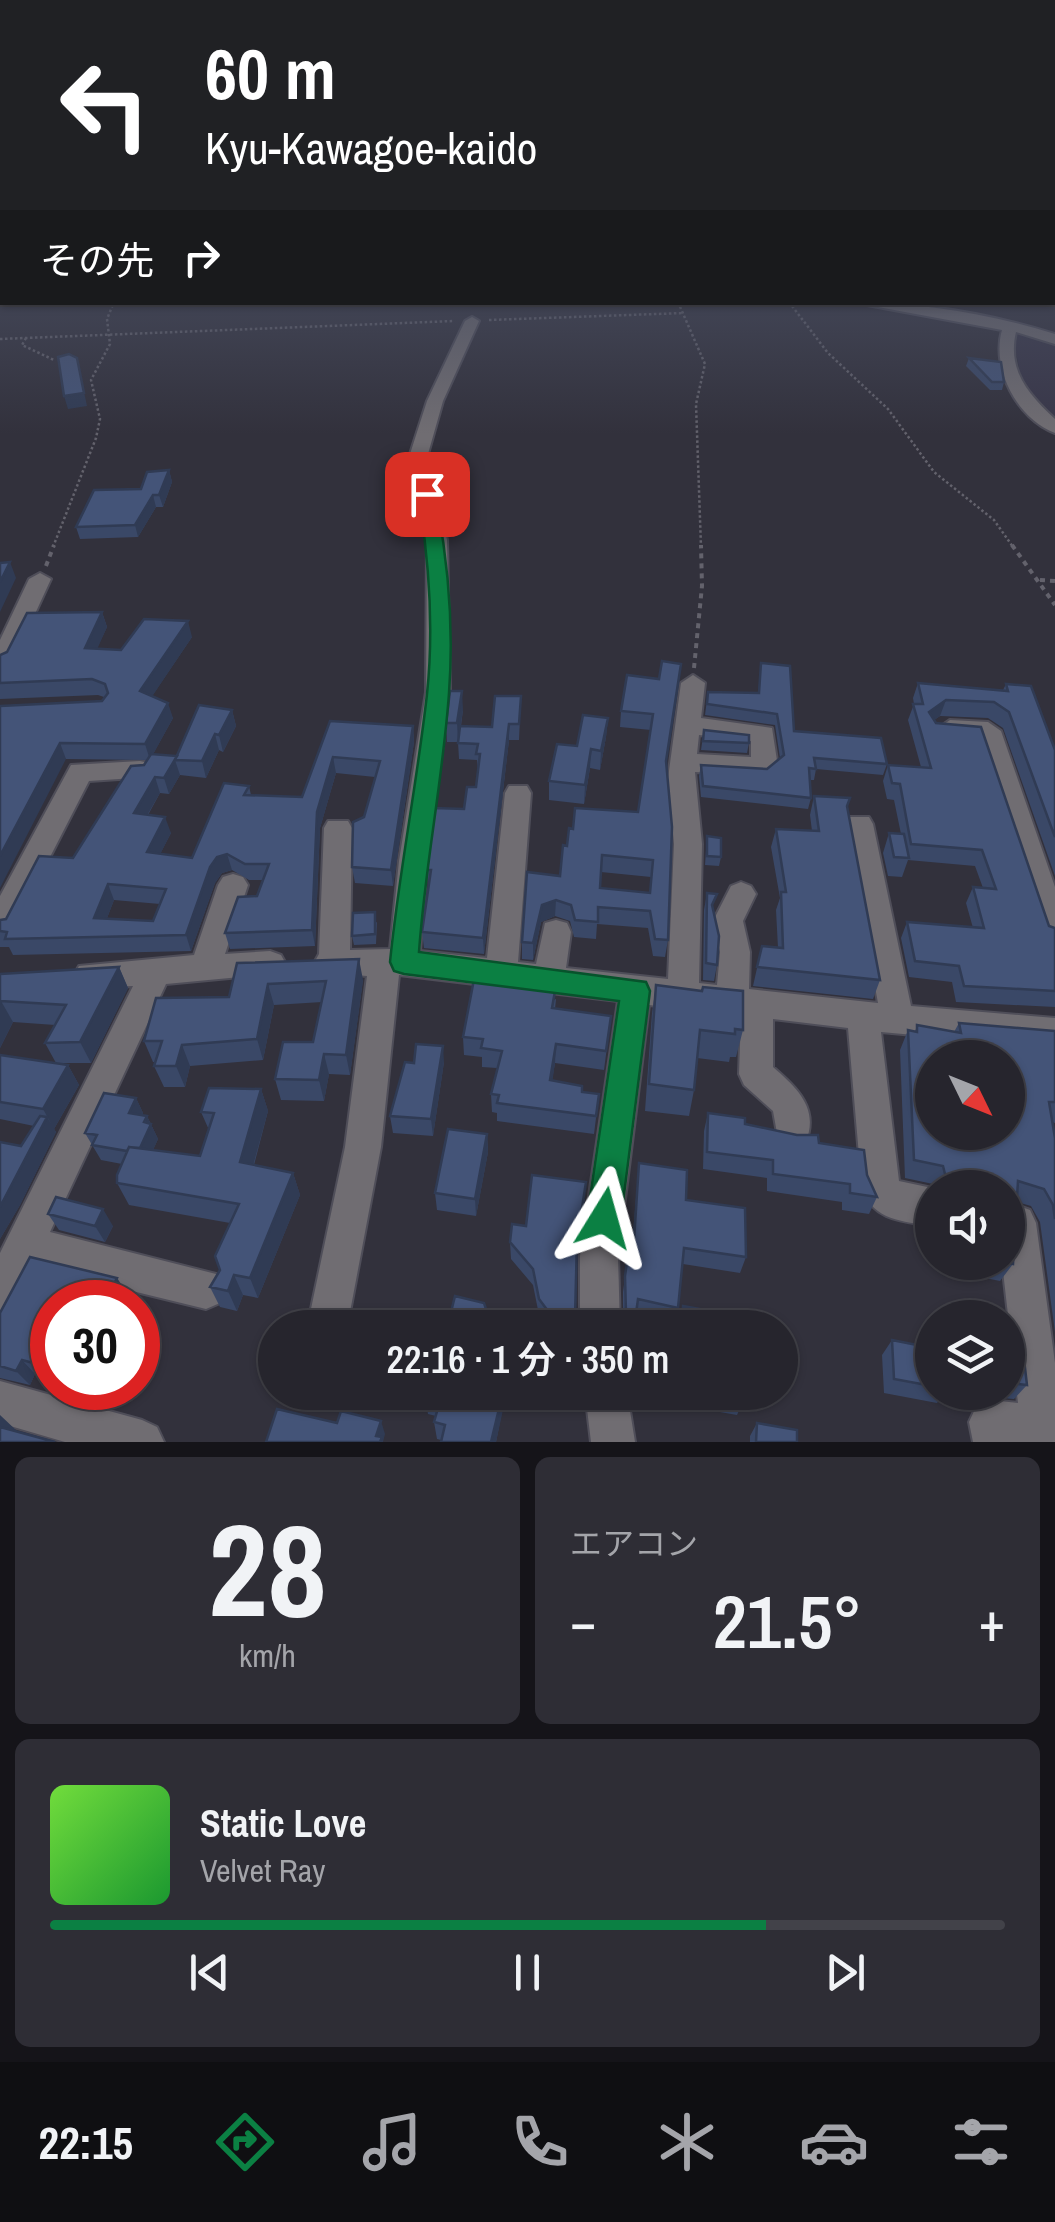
<!DOCTYPE html>
<html lang="ja">
<head>
<meta charset="utf-8">
<style>
	body { margin:0; font-family:"Archivo Narrow","Noto Sans JP",sans-serif; background:#2e2d35; color:#f1f3f6; height:100vh; display:flex; flex-direction:column; font-size:38px; white-space:nowrap }
	* { box-sizing:border-box; margin:0 }
	p { font-size:32px; color:#a4a5aa }
	.icon { flex:none; width:55px; height:55px; fill:none; stroke:currentColor; stroke-width:2; stroke-linecap:round; stroke-linejoin:round }
	.map { position:relative; height:1442px; overflow:hidden }
	.panel { display:flex; flex-direction:column; gap:15px; padding:15px; background:#151419; flex:1 }
	.panel>* { flex:none }
	.guide { position:absolute; left:0px; top:0px; width:1055px; height:305px; box-shadow:0 2px 8px #0004,0 0 0 2px #424249; background:#202124; color:#fff; overflow:hidden }
	.needle { width:65px; rotate:133deg }
	.buttons { position:absolute; left:915px; top:1040px; display:grid; gap:20px }
	.buttons a { display:grid; place-items:center; width:110px; height:110px; border-radius:50%; background:#26252d; box-shadow:0 2px 8px #0004,0 0 0 2px #424249; font-size:50px }
	.speed { position:absolute; left:30px; top:1280px; display:flex; gap:20px; font-size:50px; font-weight:700; text-align:center }
	.speed>* { display:grid; place-content:center; width:130px; height:130px; border-radius:50%; background:#26252d; box-shadow:0 2px 8px #0004,0 0 0 2px #424249; line-height:1 }
	.speed .limit { border:15px solid #d22; background:#fff; color:#111 }
	.pin { position:absolute; display:grid; place-items:center; width:85px; height:85px; color:#fff; margin:-42px; border-radius:20px; box-shadow:0 5px 15px #0006 }
	.me { position:absolute; width:110px; margin:-55px; rotate:8deg; stroke-linejoin:round; filter:drop-shadow(0 0 8px #0008) }
	.turn { display:flex; align-items:center; gap:35px; height:210px; padding:0 40px; font-size:45px }
	.turn .icon { width:130px; height:130px; stroke-width:2.5 }
	.turn b { display:block; font-size:70px; line-height:85px }
	.then { display:flex; align-items:center; height:95px; padding:0 40px; background:#0003; gap:20px; font-size:38px }
	.big { font-size:75px; font-weight:600; line-height:1.1 }
	.panel .widget { flex:1; display:flex; flex-direction:column; justify-content:center; gap:15px; min-width:0; padding:0 35px; border-radius:15px; background:#2e2d35 }
	.panel .dial { align-items:center; gap:0 }
	.dial b { font-size:130px; line-height:1 }
	.song { display:flex; align-items:center; gap:30px }
	.cover { width:120px; height:120px; border-radius:15px; background:linear-gradient(135deg,hsl(100 70% 55%),hsl(130 70% 35%)) }
	.played { height:10px; border-radius:5px; background:linear-gradient(90deg,#0b8043 75%,#424249 75%) }
	.keys { display:flex; justify-content:space-around; direction:ltr }
	.heat { display:flex; justify-content:space-between; align-items:center; font-size:55px; direction:ltr }
	.panel .tiles { flex:1; display:grid; gap:15px; grid-template-columns:1fr 1fr }
	.widget:last-child { grid-column:span 2 }
	.trip { position:absolute; left:258px; top:1310px; width:540px; height:100px; border-radius:50px; background:#26252d; box-shadow:0 2px 8px #0004,0 0 0 2px #424249; font-weight:600; line-height:100px; text-align:center }
	.menu { display:flex; height:160px; justify-content:space-around; align-items:center; background:#0f0f12; color:#a4a5aa }
	.menu .icon { width:70px; height:70px }
	.menu .on { color:#0b8043 }
	.menu b { font-size:45px; color:#f1f3f6 }
	.map>svg:first-child { display:block }
	.built { fill:#383648 }
	.lines { fill:none; stroke-linecap:round; stroke-linejoin:round }
	.minor-casing { stroke:#4f4e59; stroke-width:4 }
	.path-far1 { stroke:#63626c; stroke-width:2.5; stroke-dasharray:2.5 2.5; stroke-linecap:butt }
	.path { stroke:#63626c; stroke-width:4; stroke-dasharray:5 5; stroke-linecap:butt }
	.minor { fill:#706d72; fill-rule:evenodd }
	.wall { fill:#3a4867; fill-rule:evenodd }
	.shaded-wall { fill:#303b54 }
	.building { fill:#445478; stroke:#303b54; stroke-width:2.5; fill-rule:evenodd }
	.route { fill:#0b8043; stroke:#07532c; stroke-width:2.5 }
</style>
</head>
<body>
<div class="map">
<svg width="1055" height="1442" viewBox="0 0 1055 1442">
	<rect width="100%" height="100%" fill="#32313c"/>
	<path class="built" d="M1017,333L1055,342V421L1023,389L1013,336Z"/>
	<g class="lines">
		<defs>
			<path id="minor" d="M851,302C919,302 991,314 1055,334V344L1016,332C1007,370 1028,394 1055,419V433C1017,419 991,368 1002,330Z
				M472,317L479,321L443,401L428,454L447,540L450,692L427,861L420,951L487,958L505,793L509,786H527L531,793L518,962L536,964L545,923L556,920L567,923L571,932L566,968L668,979L674,844L668,778L681,683L693,675L705,683L701,718L772,728L778,767L765,776L695,772L702,844L699,983L717,985L720,952L713,921L731,886L741,882L751,886L756,894L743,921L750,952L749,989L878,1003L845,824L849,817H869L873,824L911,1006L1055,1018V1048L881,1032L899,1181L932,1188V1226C902,1221 875,1221 862,1190L848,1028L773,1019V1067C798,1089 820,1109 805,1144L792,1149L779,1144L773,1111L744,1085L739,1074L741,1016L649,1005L618,1256L620,1328H580V1256L618,1001L399,975L381,1147L347,1328H307L345,1147L367,976L319,972L314,963L319,954L324,828L328,821H348L352,828L350,950L390,949L399,861L426,692L427,540L410,454L427,401L465,321ZM699,735L751,741V757L697,754Z
				M40,573L51,579L12,664L0,671V640L29,579Z
				M950,720L988,722L1001,731L1055,887V943L1044,940L1040,931L978,739L941,735L937,729Z
				M140,761L149,763L153,770L149,777L89,781L11,933L0,936V896L71,765Z
				M233,874L243,877L248,885L225,954L270,951L281,955L286,964L281,973L166,984L50,1232L220,1275L226,1289L220,1303L206,1309L34,1267L14,1309L0,1315V1253L133,986L90,988L79,984L74,975L79,966L194,955L218,885L223,877Z
				M1008,1202L1030,1210L1036,1223L1055,1363V1442H973L969,1422L976,1407L991,1400L1018,1403L1002,1262H1008Z
				M0,1381L142,1420L157,1427L164,1442H65L0,1423Z
				M585,1392H627L635,1442H591Z"/>
		</defs>
		<use href="#minor" class="minor-casing"/>
		<path class="path-far1" d="M1052,243V253
			M678,302L705,364L696,404L701,547
			M789,302L828,353L888,409L934,472L994,520L1013,547
			M489,320L684,313
			M26,338L22,345L54,360
			M0,339L454,321
			M53,547L96,438L100,419L91,380L110,344L107,319L114,302"/>
		<path class="path" d="M1012,545L1055,605
			M46,566L54,545
			M1040,580L1055,581
			M694,668L702,586L701,545"/>
		<use href="#minor" class="minor"/>
	</g>
	<path class="wall" d="M969,358L1004,382L1002,390H990L966,366Z
		M169,470L172,482L163,507H156L138,537L80,539L76,527L141,489Z
		M102,612L107,627L97,648L121,650L192,637L152,696L173,718L153,754L176,756L232,710L236,726L223,752L219,750L206,778L180,775L169,794L160,793L148,815L171,833L160,854L192,858L249,786L251,795L302,797L330,721L413,726L414,742L393,886L355,883L352,867L364,817L375,777L336,773L320,828L315,946L230,949L225,933L257,896L263,880H249L232,870L222,873L215,883L191,951L13,955L9,947H0V920L6,919L73,858L147,760L66,759L0,706L102,701L104,697L98,695L0,699V655ZM114,900L160,904L153,921L107,918Z
		M761,663L794,731L887,764L883,775L816,769L814,780H809L811,798L808,809L701,797L699,776L701,765L767,769L780,758L775,725L705,715L708,692L758,693Z
		M659,679L666,763L668,940L665,957L653,956L648,928L597,924L596,939L574,937L570,921L555,916L541,922L533,960L522,959V942L560,876L567,846L573,829L638,812L651,730L620,727L621,711ZM601,872L651,877L650,893L600,888Z
		M918,683L1003,690L1006,684L1055,750V876L1003,728L988,718L940,716L934,720L1049,926L1055,928V1007L956,1002L952,982L909,977L901,938L907,922L973,928L966,903L973,887L983,888L975,866L908,860L902,877L888,876L883,853L889,833L901,834L894,800L887,799L883,781L888,765L921,767L908,720L914,704L913,698Z
		M521,696L519,740H509L484,954L424,948L422,932L429,886L427,870L476,787L478,770L477,760L459,759L458,742H447L446,723L463,710L461,726L492,727Z
		M608,718L606,737L600,770L590,768L584,804L549,800V781L577,746Z
		M704,730L749,743L747,753L701,750Z
		M814,796L847,808L880,980L873,999L753,986L762,946L778,948L776,910L780,898L771,847L776,829L812,831L810,815Z
		M707,836L721,857L719,866L705,865Z
		M707,893L714,912L717,965L714,981L703,980L704,910Z
		M377,922L376,944L354,945L352,936Z
		M237,963L363,980L350,1075L329,1074L324,1101L281,1100L275,1079L313,1042L322,1002L274,1005L263,1060L190,1066L185,1087H164L154,1066L156,1062H153L144,1041L229,997Z
		M119,967L128,988L91,1063H57L68,1065L79,1085L54,1129L56,1132L20,1205L0,1239V1142L21,1146L34,1126L0,1119V1055L56,1063L45,1043L55,1025L13,1022L0,1048V974Z
		M656,985L743,1030L736,1057H730L729,1062L697,1058L694,1090L689,1116L645,1111L652,1013Z
		M556,999L555,1009L611,1016L604,1070L555,1063L552,1080L582,1092L599,1094L594,1134L497,1121V1113L492,1112L491,1094L497,1068L482,1067V1057L464,1055L463,1037Z
		M959,1023L1055,1031V1123L1052,1122L1055,1138V1332L1040,1222L1031,1206L1017,1202L1013,1264L1000,1281L975,1276L973,1262H1008V1188H934L933,1184L905,1178L900,1050L908,1030L915,1032L917,1025L954,1032Z
		M444,1062L433,1136L393,1133L390,1116L414,1063Z
		M261,1089L268,1111L254,1165L293,1173L300,1195L258,1298L243,1295L237,1311L220,1307L210,1287L220,1270L230,1223L129,1205L117,1183L122,1164L101,1160L85,1133L136,1098L143,1113L142,1115L147,1116L158,1139L153,1150L200,1156L209,1130L201,1112Z
		M708,1113L819,1143L867,1175L877,1197L869,1214L842,1210V1202L767,1191V1178L703,1169L704,1131Z
		M487,1134L488,1152L476,1216L437,1210L435,1193Z
		M639,1163L686,1200L746,1257L740,1273L683,1264L678,1308L675,1323L636,1315L623,1314V1292L628,1255L631,1256Z
		M585,1199L577,1250L574,1328H549L539,1315L533,1285L511,1259L510,1242L526,1226Z
		M48,1214L113,1226L105,1242L59,1230Z
		M30,1257L117,1278L127,1294L123,1302H52V1379L35,1374L30,1385L0,1378V1313Z
		M1008,1339L1027,1385L1014,1399L990,1397L989,1392H1008Z
		M892,1340L932,1348V1392H945L937,1403L884,1393L882,1355Z
		M426,1392H506L496,1442H441V1440L437,1439L434,1422L436,1416L428,1414L425,1396Z
		M675,1392H743V1402L737,1415L674,1404Z
		M757,1423L797,1442H750V1436Z"/>
	<path class="shaded-wall" d="M77,358L87,406L68,409L64,396Z
		M169,470L172,482L163,507L159,495Z
		M153,495L156,507L138,537L135,525Z
		M10,562L16,578L0,612V582Z
		M102,612L107,627L91,663L85,648Z
		M188,621L192,637L145,707L140,691Z
		M462,691L463,710L458,742L457,723Z
		M946,700L940,716L923,728L929,712Z
		M168,703L173,718L150,760L145,744Z
		M232,710L236,726L223,752L219,735Z
		M608,718L606,737L600,770L601,751Z
		M509,724V740L484,954L483,938Z
		M413,726L414,742L393,886L391,870Z
		M215,734L219,750L206,778L202,761Z
		M60,743L66,759L0,888V856Z
		M591,749L590,768L584,804L585,785Z
		M333,757L336,773L320,828L315,946L312,930L317,812Z
		M175,760L180,775L169,794L164,778Z
		M155,777L160,793L139,829L134,813Z
		M165,817L171,833L153,868L147,852Z
		M227,854L232,870L222,873L215,883L191,951L186,935L210,867L217,857Z
		M108,884L114,900L101,934L94,918Z
		M556,900L555,916L541,922L533,960V943L542,905Z
		M359,959L363,980L350,1075L346,1055Z
		M119,967L128,988L91,1063L80,1042Z
		M268,984L274,1005L263,1060L257,1039Z
		M1,1001L13,1022L0,1048V1004Z
		M556,1044L555,1063L550,1098V1080Z
		M182,1045L190,1066L185,1087L176,1066Z
		M443,1046L444,1062L433,1136L431,1119Z
		M324,1054L329,1074L324,1101L319,1080Z
		M68,1065L79,1085L54,1129L43,1109Z
		M261,1089L268,1111L248,1184L240,1162Z
		M136,1098L143,1113L137,1128L129,1113Z
		M147,1116L158,1139L145,1168L137,1153Z
		M47,1117L56,1132L20,1205L0,1239V1207Z
		M487,1134L488,1152L476,1216L475,1199Z
		M293,1173L300,1195L258,1298L250,1278Z
		M103,1209L113,1226L105,1242L95,1226Z
		M234,1275L243,1295L237,1311L228,1291Z
		M117,1278L127,1294L123,1302H104Z
		M22,1360L35,1374L30,1385L16,1371Z
		M503,1392H506V1396L496,1442H491Z
		M0,1415L18,1432L0,1430Z
		M381,1421L385,1434L383,1442H378L376,1436Z"/>
	<path class="building" d="M69,354L77,358L84,393L64,396L58,357Z
		M969,358L1001,362L1004,382H992Z
		M169,470L159,495H153L135,525L76,527L94,490L141,489L147,472Z
		M10,562L0,582V563Z
		M102,612L85,648L121,650L144,619L188,621L140,691L168,703L145,744L60,743L0,856V706L102,701L108,693L105,684L92,679L0,683V655L7,652L27,613Z
		M662,661L681,664L666,761L672,827L668,940L655,939L650,911L598,907V922L575,920L571,905L556,900L542,905L533,943L522,942L527,872L560,876L563,845L567,846L569,828L573,829L575,808L638,812L653,714L621,711L627,675L659,679ZM602,855L653,860L650,893L600,888Z
		M761,663L790,666L794,731L881,738L887,764L814,758L816,769L809,768L811,798L703,786L701,765L767,769L784,755L777,714L707,704L708,692L759,693Z
		M918,683L1008,691L1006,684L1031,686L1055,750V837L1009,712L994,702L946,700L929,712L936,723L981,727L1049,926L1055,928V991L964,986L959,966L915,961L907,922L984,928L973,887L996,889L982,850L911,844L900,784L892,783L888,765L931,768L913,704H923Z
		M450,691H462L457,723H446Z
		M495,696H521L519,724H509L483,938L422,932L431,870H427L434,808L464,809L467,787H476L480,754H476L478,744L458,743L460,726L492,727Z
		M199,705L232,710L219,735L215,734L202,761L175,760Z
		M583,715L608,718L601,751L591,749L585,785L549,781L557,744L577,746Z
		M330,721L413,726L391,870L352,867L353,822L364,817L380,761L333,757L317,812L312,930L225,933L238,897L257,896L269,864H245L227,854L217,857L210,867L186,935L5,939L7,932L0,931V920L6,919L39,856L73,858L131,766L144,765L151,754L177,756L164,778L155,777L134,813L165,817L147,852L192,858L224,783L249,786L244,795L302,797ZM108,884L166,889L153,921L94,918Z
		M704,730L749,735V743L703,741Z
		M814,796L850,798L847,806L880,980L757,967L762,946L783,948L781,892H786L776,829L819,831Z
		M889,833L904,834L909,858L894,857Z
		M707,836L721,838V857L707,856Z
		M707,893L717,894L712,905L719,936L717,965L706,963Z
		M375,912V934L352,936L353,913Z
		M359,959L346,1055L324,1054L319,1080L275,1079L283,1042H313L326,981L268,984L257,1039L182,1045L176,1066H154L162,1041H144L156,998L229,997L237,963Z
		M119,967L80,1042L45,1043L66,1005L1,1001L0,1004V974Z
		M475,974L557,980L552,1008L611,1016L606,1051L556,1044L550,1080L582,1086V1092L599,1094L596,1116L497,1103L499,1095L491,1094L502,1051L481,1048L483,1039L463,1037Z
		M656,985L702,991L703,987L743,991V1030L735,1029V1034L700,1030L694,1090L649,1084Z
		M959,1023L1055,1031V1102H1049L1055,1138V1219L1053,1205L1044,1189L1018,1181L1013,1264L1004,1262H1008V1188H986L985,1184L946,1178L943,1166L914,1160L908,1030L917,1032V1025L961,1033ZM932,1058H1008V1132H932Z
		M416,1044L443,1046L431,1119L390,1116L405,1062L414,1063Z
		M0,1055L68,1065L43,1109L0,1102Z
		M209,1088L261,1089L240,1162L293,1173L250,1278L234,1275L228,1291L210,1287L220,1270L215,1256L239,1204L117,1183V1175L129,1147L200,1156L214,1113L201,1112Z
		M104,1093L136,1098L129,1113L147,1116L144,1122L151,1124L140,1148L129,1147L127,1151L92,1145L97,1135L85,1133Z
		M708,1113L745,1118V1124L797,1135H818L819,1143L864,1150L867,1175L877,1197L850,1193V1184L773,1174V1160L707,1152Z
		M40,1116L47,1117L0,1207V1142L21,1146Z
		M448,1129L487,1134L475,1199L435,1193Z
		M639,1163L687,1170L686,1200L745,1208L746,1257L684,1248L678,1308L638,1299L634,1328H618L620,1316L626,1313L625,1276L628,1255L633,1256Z
		M532,1175L586,1182L577,1240L575,1317L551,1315L539,1299L533,1269L510,1242L512,1224L526,1226Z
		M56,1197L103,1209L95,1226L48,1214Z
		M30,1257L117,1278L104,1302H52V1368L22,1360L16,1371L0,1366V1313Z
		M455,1296L484,1303L487,1312L510,1318L508,1328H447Z
		M683,1306L744,1317V1328H682Z
		M1008,1339L1022,1342L1027,1385L1008,1383Z
		M892,1340L932,1348V1386L894,1379Z
		M426,1392H503L491,1442H441L445,1425L434,1422L440,1401L425,1396Z
		M692,1392H743V1402Z
		M277,1409L337,1423L341,1411L381,1421L376,1436L382,1437L380,1442H266Z
		M757,1423L797,1430V1442H756Z
		M0,1427L55,1442H0Z"/>
	<linearGradient id="sky" x2="0" y2="1"><stop stop-color="#1c1b21"/><stop offset="0.53" stop-color="#494e61"/><stop offset="1" stop-color="#494e61" stop-opacity="0"/></linearGradient>
	<rect width="1055" height="434" fill="url(#sky)"/>
	<path class="route" d="M427,489L435,494C448,559 454,626 449,693C443,779 425,865 419,952L646,982L650,991L621,1218L616,1231L604,1236L592,1231L587,1218L619,1001L404,974L394,971L390,962C399,872 417,784 427,694C434,628 429,559 418,494Z"/>
</svg>
<div class="buttons">
<a><svg class="needle" viewBox="-14 -14 28 28"><path d="M0-13l5 13h-10z" fill="#e53935"/><path d="M0 13l5-13h-10z" fill="#a4a5aa"/></svg></a>
<a><svg class="icon" aria-label="sound" viewBox="0 0 24 24"><path d="M4 9h4l5-4v14l-5-4H4zM17 9q2 3 0 6"/></svg></a>
<a><svg class="icon" aria-label="layers" viewBox="0 0 24 24"><path d="M12 4l9 5-9 5-9-5zM3 14l9 5 9-5"/></svg></a>
</div>
<div class="speed"><div class="limit">30</div></div>
<div class="pin" style="left:427px;top:494px;background:#d93025"><svg class="icon" aria-label="arrive" viewBox="0 0 24 24"><path d="M6 21V4h12l-3 4 3 4H6"/></svg></div>
<svg class="me" style="left:604px;top:1218px" viewBox="-20 -20 40 40"><path d="M0-17L14 15 0 8-14 15z" fill="#0b8043" stroke="#fff" stroke-width="4"/></svg>
<div class="trip">22:16 · 1 分 · 350 m</div>
<div class="guide">
<div class="turn"><svg class="icon" aria-label="left" viewBox="0 0 24 24"><path d="M17 20v-9H6M10 6l-5 5 5 5"/></svg><div><b>60 m</b>Kyu-Kawagoe-kaido</div></div>
<div class="then">その先<svg class="icon" aria-label="right" viewBox="0 0 24 24"><path d="M7 20v-9h11M14 6l5 5-5 5"/></svg></div>
</div>
</div>
<section class="panel">
<div class="tiles">
<div class="widget dial"><b>28</b><p>km/h</p></div>
<div class="widget"><p>エアコン</p>
<div class="heat"><a>−</a><b class="big">21.5°</b><a>+</a></div>
</div>
<div class="widget">
<div class="song"><i class="cover"></i><div><b>Static Love</b><p>Velvet Ray</p></div></div>
<div class="played"></div>
<div class="keys"><svg class="icon" aria-label="previous" viewBox="0 0 24 24"><path d="M18 5L8 12l10 7zM5 5v14"/></svg><svg class="icon" aria-label="pause" viewBox="0 0 24 24"><path d="M8 5v14M16 5v14"/></svg><svg class="icon" aria-label="next" viewBox="0 0 24 24"><path d="M6 5l10 7-10 7zM19 5v14"/></svg></div>
</div>
</div>
</section>
<nav class="menu">
<b>22:15</b>
<svg class="icon on" aria-label="directions" viewBox="0 0 24 24"><path d="M12 3l9 9-9 9-9-9zM9 14v-3h6M13 9l2 2-2 2"/></svg>
<svg class="icon" aria-label="music" viewBox="0 0 24 24"><path d="M9 18V5l10-2v13"/><circle cx="6" cy="18" r="3"/><circle cx="16" cy="16" r="3"/></svg>
<svg class="icon" aria-label="phone" viewBox="0 0 24 24"><path d="M5 4h4l2 5-3 2q2 4 5 5l2-3 5 2v4C11 20 4 13 5 4z"/></svg>
<svg class="icon" aria-label="climate" viewBox="0 0 24 24"><path d="M12 3v18M4 7l16 10M4 17L20 7"/></svg>
<svg class="icon" aria-label="car" viewBox="0 0 24 24"><path d="M5 17H2v-5l4-1 3-4h7l3 4 3 1v5h-3M9 17h6M6 11h13"/><circle cx="7" cy="17" r="2"/><circle cx="17" cy="17" r="2"/></svg>
<svg class="icon" aria-label="filters" viewBox="0 0 24 24"><path d="M4 7h16M4 17h16"/><circle cx="9" cy="7" r="2"/><circle cx="15" cy="17" r="2"/></svg>
</nav>
</body>
</html>
